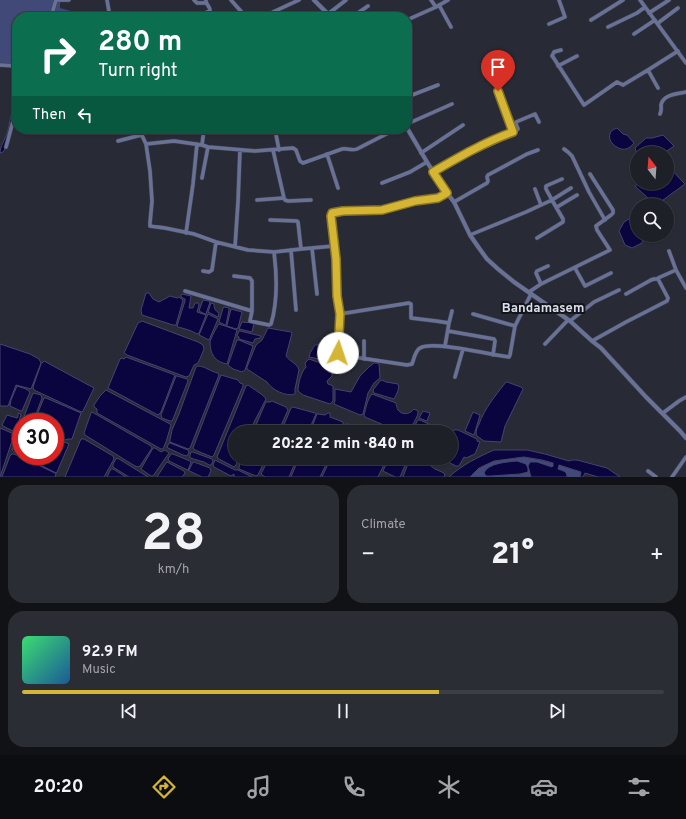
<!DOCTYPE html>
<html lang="en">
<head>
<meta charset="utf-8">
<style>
	body { margin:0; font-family:Overpass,sans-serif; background:#2b2d34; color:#f1f3f6; height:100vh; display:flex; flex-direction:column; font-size:15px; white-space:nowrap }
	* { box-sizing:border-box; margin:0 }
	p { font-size:13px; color:#a1a3a8 }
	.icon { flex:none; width:22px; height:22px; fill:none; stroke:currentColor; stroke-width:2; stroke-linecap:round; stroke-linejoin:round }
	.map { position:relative; height:477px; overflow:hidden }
	.panel { display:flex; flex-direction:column; gap:8px; padding:8px; background:#101216; flex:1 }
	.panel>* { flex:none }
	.guide { position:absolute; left:12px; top:12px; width:400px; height:122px; border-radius:16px; box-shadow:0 1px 3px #0004,0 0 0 1px #3c3e45; background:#0b6e4f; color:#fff; overflow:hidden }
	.needle { width:26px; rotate:343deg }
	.controls { position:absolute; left:630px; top:146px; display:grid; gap:8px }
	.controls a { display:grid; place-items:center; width:44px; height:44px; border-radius:50%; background:#1e2028; box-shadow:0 1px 3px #0004,0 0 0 1px #3c3e45; font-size:20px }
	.speed { position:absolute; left:12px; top:413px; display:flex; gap:8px; font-size:20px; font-weight:700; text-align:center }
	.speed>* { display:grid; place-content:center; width:52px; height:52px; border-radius:50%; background:#1e2028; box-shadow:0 1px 3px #0004,0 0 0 1px #3c3e45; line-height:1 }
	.speed .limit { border:6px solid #d22; background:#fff; color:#111 }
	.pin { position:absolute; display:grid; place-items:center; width:34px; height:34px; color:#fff; margin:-41px -17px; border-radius:50% 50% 50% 0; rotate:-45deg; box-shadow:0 0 4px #0007 }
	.pin .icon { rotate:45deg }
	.me { position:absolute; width:44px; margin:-22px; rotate:4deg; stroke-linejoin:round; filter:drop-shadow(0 0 3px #0008) }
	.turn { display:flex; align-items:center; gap:14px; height:84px; padding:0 20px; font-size:18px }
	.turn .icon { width:52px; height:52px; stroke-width:2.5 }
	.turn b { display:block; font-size:28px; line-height:34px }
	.then { display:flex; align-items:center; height:38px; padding:0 20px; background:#0003; gap:8px; font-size:15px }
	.big { font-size:30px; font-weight:800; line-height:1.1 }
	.panel .tile { flex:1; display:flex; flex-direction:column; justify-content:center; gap:6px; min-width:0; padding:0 14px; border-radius:16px; background:#2b2d34 }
	.panel .dial { align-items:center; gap:0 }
	.dial b { font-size:52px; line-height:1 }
	.song { display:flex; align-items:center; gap:12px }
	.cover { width:48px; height:48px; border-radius:6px; background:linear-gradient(135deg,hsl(140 70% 55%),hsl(210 70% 35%)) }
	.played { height:4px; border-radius:2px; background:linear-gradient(90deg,#d5b534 65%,#3c3e45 65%) }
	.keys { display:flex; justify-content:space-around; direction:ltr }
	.heat { display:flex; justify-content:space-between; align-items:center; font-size:22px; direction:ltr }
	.panel .tiles { flex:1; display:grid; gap:8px; grid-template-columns:1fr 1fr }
	.tile:last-child { grid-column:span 2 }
	.trip { position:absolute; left:228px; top:425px; width:230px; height:40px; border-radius:20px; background:#1e2028; box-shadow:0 1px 3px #0004,0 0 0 1px #3c3e45; font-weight:800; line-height:40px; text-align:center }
	.tabs { display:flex; height:64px; justify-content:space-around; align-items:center; background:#0c0d10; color:#a1a3a8 }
	.tabs .icon { width:28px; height:28px }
	.tabs .active { color:#d5b534 }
	.tabs b { font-size:18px; color:#f1f3f6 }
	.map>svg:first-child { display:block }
	.green { fill:#404977; fill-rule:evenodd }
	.water { fill:#0a053e; stroke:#46436e }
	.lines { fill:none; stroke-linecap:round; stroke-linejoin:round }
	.minor-casing { stroke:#434651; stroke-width:4.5 }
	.tertiary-casing { stroke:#434651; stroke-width:5 }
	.minor { stroke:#697296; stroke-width:3.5 }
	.tertiary { stroke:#697296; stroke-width:4 }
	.route-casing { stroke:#8a7622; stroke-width:10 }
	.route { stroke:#d5b534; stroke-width:7 }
	.labels { text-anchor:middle; stroke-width:4; stroke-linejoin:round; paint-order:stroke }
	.quarter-label { font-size:13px; font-weight:bold; fill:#dadeec; stroke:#131419 }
</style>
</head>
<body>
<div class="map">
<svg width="686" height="477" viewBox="0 0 686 477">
	<rect width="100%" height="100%" fill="#282b36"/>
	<path class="green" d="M0,0H71L60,1V8L85,15L86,17H17V67C12,65 6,62 0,63Z
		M524,457L553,463V466L552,467L537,462L528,466L531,477H470L479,468L494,461ZM498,464L520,474L486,476L485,470Z
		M559,465L581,472V477H567L558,469Z"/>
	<path class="water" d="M17,107V111L6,147L3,152L0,153C0,147 3,144 5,138C10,129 9,117 14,108Z
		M617,128L623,134L627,135L634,143C632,146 629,148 626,149C619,151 607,142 610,134C611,130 615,129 617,128Z
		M663,135L674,146L664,153L637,154L635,148L646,138H652Z
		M667,165L685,184L663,200L662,205H645L650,200L635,186L640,183H667Z
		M637,214V235H645L643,237L642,243L632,248L625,245L619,231L624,222Z
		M146,293H149L153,299L159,302L170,296L177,298L179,297L183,300L176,325H173L142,315L141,310Z
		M182,294L191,296L189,308H193L195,303H198L199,305L197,312L206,315L199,333L197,334C191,330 185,329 178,327L177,326L185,301V299L181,297V295Z
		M203,300L209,301L210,302L206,314H205L199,311Z
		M211,303L214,304C214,308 215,311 219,313L218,317L208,312Z
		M224,307L229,308V310L226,325H225L219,322L223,308Z
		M231,309L242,312L238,328L236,329L227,326V325Z
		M208,314L218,319L209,340L199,335Z
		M142,321L198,342L203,345L204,349L199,361L198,363L194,365L189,376L186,377L127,355L124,353L125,351L138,323Z
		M242,322L254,323L252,332L239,329Z
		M219,324L237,330L227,364C215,362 210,354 210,342C211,338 216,328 219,324Z
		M268,328L291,332L292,333L286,356C290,362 297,363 299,370L295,389V394C286,397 272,390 267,382L247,369V367L256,345L262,340Z
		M239,331H240L261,336L260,338L255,339L253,343L239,339V337L237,336Z
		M237,340H239L253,346L245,370L242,372L233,369L228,365Z
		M0,344L30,354L39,359L41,363L31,389L16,385L8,406H0Z
		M315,345H333L334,346L335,355L334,361H330L309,357L310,353Z
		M126,357L175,375L161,412L158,415L156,414L108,388L120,359L122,358L124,359Z
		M309,359L326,365L331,364L332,366V376L327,381L328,384L331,385L333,386V401L330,404L303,395L298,391C298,384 301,372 306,367L305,363Z
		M44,361L94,388L83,411L82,412L79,411L34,390L33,387L41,364Z
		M374,363H377L379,364L380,378L374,383L368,393L363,414L360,415L334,404V403L335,401V389L351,392L360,376L370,366Z
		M198,366C205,366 211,372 218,373L219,375L190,448L188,449L170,442V440L172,430L179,414L196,367Z
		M221,375L238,380L240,383L243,384V386L214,455L212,457L195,450L193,448Z
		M176,376H177L187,379L188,381L173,419L172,421H170L162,418L161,415Z
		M382,380L386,382L398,384C400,389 396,395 394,399L374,393L373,390L380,381Z
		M506,382H507L521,387L523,389L505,426L501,442L484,441L477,436C475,432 477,428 479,424C485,408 495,396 506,382Z
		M248,385C253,389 263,394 266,399L249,432H235V458H239L236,465L234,467L219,459L217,457L246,386Z
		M17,386L26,389L30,392L22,411H21L10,406L11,400Z
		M106,390L170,424L171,425L166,442L163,449H161L97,413V409L94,407V405L100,396Z
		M33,393L41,395L42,398L33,422H22Z
		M372,394L396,403C396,405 397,408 398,410C403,416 410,414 414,409L418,411C419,416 411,426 409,432H400L365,417L364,415C366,408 367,400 372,394Z
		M44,398H46L81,413L72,439H68L65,440L55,436V422H34Z
		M272,401L286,407L288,410L278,432H253L265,404L266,402H270Z
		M293,407L315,413L316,414L308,432H281C284,424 288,416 291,408Z
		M423,411L430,413L427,421L419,418Z
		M92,412L151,446L152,448L140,466L138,467L135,466L85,435L84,433L91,413Z
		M473,412L480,415L474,435L465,431Z
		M19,413L21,415C19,420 18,426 15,432L3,426L2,425L7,415L17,418L18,417V414Z
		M328,413H330V417L343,422V425L340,432H310L317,414H318L325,415Z
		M418,420H420L446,432H411Z
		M346,424C352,424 360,428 366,432H342Z
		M21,426V453L19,454L13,451L12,450Z
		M0,428L14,434V435L0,477Z
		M454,430H458L477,439V441L480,442L475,454L466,458L464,457L459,466H456L440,458H451V433Z
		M55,438L69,444L57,472L56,473L23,456H55Z
		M81,439H84L113,456L114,459L104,477H65Z
		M169,443H170L188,450L189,452L187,456L183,455L168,448L167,447Z
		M153,448H155L161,452L165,450L169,453L153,476H151L141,469Z
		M494,450H527L545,454L569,461L572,460H577L607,468L620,477H598L585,473L583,477H580L581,472L559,465L558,469C563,471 567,471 567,477H531L528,466L530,462H537L552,467L553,466V463L542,460L524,457L494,461L479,468L470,477H449C462,465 478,457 494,450Z
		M191,452H193L212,459L213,461L211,465H209L204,462L190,458V455Z
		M12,454H14L55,473L56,474L55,477H2L10,456Z
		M171,454H173L190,461L191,462L188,470H189L193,462H194L210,468L211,471L208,477H202L169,461L168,459Z
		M117,458L119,459L148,477H129L113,467V464L116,459Z
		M242,458H266L258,475L256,476L239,469V467Z
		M269,458H297L289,477H265L261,474Z
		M299,458H329L320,477H291Z
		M331,458H387L378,477H322Z
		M389,458H408L400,477H395L383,471Z
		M410,458H420L435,469L444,473L445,476L444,477H403Z
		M215,460L235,470H238L252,477H234V474L231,476L229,475L214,467L213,465Z
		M517,461L526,464L528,468V472L520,474L491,476H486L484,473C488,463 507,462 517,461Z
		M167,462L184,471L185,473L182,477H157L166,463Z
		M111,469H113L126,477H107Z"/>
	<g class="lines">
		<defs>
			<path id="minor" d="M107,0L110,17
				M194,0L197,3H206
				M231,0L246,17
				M431,0L436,7L448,0
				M640,0L686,63
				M439,5L451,27
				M649,13L669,0
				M328,14L346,0
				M51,17L56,0H69
				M200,17L210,10C210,6 205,4 206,0
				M268,17L273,12L299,0
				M352,17L368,6
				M407,20L436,7
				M591,20L623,0
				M658,23L678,8
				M549,24L565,17L559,0
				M608,27L637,13L645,7
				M634,34L655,20
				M561,50L554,52L552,56L553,57L584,105L617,82L623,85L648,70
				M0,65L17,66
				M558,66L577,56
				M658,88L648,70L678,51
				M498,91L513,132
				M407,97L438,85
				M660,114C662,110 661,108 661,105C663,94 678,94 686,92
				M407,124L452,104
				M139,129L146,144L150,171L152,201L150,223V226L165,228L194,234L216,242L248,250L274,252L301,249L334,246L331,216L332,213L334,212L381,210L415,201L438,197L447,193
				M275,129L279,150
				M328,129H330
				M118,141L141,135
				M146,144L174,141L202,145L208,147L255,151L293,148L296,150L300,161L303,163L342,149C347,148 352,151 357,149L396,129
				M202,145L204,129
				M6,147L15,114L17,112
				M564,149L568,152L572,156L589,192L605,220
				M273,150L284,198L285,200L288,201L311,200
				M421,153L463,125
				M327,154L338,188
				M433,172C455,160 477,145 501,136C506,134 514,133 518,129L516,124V122L535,114L539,122
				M202,178L208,147
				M562,179L546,186V189L552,200L571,188
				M382,183L410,172L427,162
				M535,189L541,205
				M257,200L284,198
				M454,202L487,183L488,181L487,177L488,175L527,154L538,150
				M557,207L577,195
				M270,220L297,221L298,222L301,249
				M186,233L193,184L197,144
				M470,235L526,212L552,200L563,219V222L537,238
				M334,246L336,259L337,296L340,314L338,353L340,355L374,360L407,365L412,364C414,359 415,351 420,348C432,340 491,355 509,357L510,355L515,326L531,294
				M235,247L238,202L240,150
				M312,248L317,294
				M291,250L296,310
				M669,251L676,270
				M575,268L585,286L611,273
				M203,271L209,272L212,270L216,242
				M234,276L250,278L252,281V311L250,321L269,325L271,324C278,301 277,276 274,252
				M541,284L536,273L537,271L548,266
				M185,291L252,311
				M529,292L541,284L610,250L597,230L596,226L611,215L613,213V210L590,174
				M626,294L651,280L654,279H658
				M340,314L409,303L411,304V318L436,321L449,323L445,346
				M473,314L515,326
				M570,321L594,302L619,290
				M449,323L452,311
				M448,331L494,339L495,341L493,355
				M592,341L626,322L667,301L668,298L658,279V278L676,270L686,288
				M545,344L568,320
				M364,359V341
				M455,377L463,349
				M663,413L679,401L686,397
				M648,471L656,477
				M672,477L686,457"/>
			<path id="tertiary" d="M314,0L331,17
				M407,128L427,162L447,193L454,202L470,235L479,248L487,259L498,269L514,282L570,321L592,341L601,348L646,397L680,431L686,438"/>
		</defs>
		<use href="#minor" class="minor-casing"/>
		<use href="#tertiary" class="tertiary-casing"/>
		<use href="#minor" class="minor"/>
		<use href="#tertiary" class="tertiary"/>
	</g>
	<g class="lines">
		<defs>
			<path id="route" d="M338,353L340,314L337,296L336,259L331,216L332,213L343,211L382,210L415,201L438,198L447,193L433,172C459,157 485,142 513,132L498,91"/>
		</defs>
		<use href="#route" class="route-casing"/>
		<use href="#route" class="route"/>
	</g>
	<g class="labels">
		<g class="quarter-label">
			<text x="543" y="312">Bandamasem</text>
		</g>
	</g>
</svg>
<div class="controls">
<a><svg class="needle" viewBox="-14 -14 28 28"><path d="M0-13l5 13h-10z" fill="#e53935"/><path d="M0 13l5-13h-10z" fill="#a1a3a8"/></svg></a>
<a><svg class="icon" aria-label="search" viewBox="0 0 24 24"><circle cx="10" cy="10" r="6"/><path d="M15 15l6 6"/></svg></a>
</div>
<div class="speed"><div class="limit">30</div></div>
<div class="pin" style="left:498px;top:91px;background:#d93025"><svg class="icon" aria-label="arrive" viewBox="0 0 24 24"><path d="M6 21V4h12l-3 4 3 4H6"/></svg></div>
<svg class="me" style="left:338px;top:353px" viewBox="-20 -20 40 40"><circle r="19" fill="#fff"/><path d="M0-13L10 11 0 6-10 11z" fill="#d5b534"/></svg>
<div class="trip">20:22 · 2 min · 840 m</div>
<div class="guide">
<div class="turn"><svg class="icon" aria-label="right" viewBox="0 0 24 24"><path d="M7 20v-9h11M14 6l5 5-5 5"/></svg><div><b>280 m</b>Turn right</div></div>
<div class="then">Then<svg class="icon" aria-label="left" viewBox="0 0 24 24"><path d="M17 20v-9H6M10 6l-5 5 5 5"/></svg></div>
</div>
</div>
<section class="panel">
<div class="tiles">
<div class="tile dial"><b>28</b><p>km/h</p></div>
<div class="tile"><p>Climate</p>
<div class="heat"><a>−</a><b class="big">21°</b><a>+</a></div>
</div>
<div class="tile">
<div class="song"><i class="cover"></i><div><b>92.9 FM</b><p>Music</p></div></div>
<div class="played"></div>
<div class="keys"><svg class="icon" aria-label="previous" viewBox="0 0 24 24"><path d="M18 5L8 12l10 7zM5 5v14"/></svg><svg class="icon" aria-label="pause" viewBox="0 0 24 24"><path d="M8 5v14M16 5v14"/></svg><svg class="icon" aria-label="next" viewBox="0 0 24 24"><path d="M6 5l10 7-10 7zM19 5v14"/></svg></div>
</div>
</div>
</section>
<nav class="tabs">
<b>20:20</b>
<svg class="icon active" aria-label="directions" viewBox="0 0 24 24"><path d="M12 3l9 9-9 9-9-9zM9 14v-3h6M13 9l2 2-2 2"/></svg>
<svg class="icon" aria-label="music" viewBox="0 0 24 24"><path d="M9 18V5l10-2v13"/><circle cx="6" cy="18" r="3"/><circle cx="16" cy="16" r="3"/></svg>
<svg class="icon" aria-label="phone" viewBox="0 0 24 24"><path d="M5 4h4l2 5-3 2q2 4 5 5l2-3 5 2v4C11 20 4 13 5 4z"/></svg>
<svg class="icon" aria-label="climate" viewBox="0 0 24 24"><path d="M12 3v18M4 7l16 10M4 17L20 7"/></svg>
<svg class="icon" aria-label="car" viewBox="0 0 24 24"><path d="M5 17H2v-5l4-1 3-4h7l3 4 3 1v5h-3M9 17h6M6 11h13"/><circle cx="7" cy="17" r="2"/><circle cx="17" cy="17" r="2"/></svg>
<svg class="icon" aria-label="filters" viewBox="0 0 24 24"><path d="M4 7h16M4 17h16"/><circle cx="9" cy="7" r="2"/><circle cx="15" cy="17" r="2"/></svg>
</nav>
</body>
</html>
